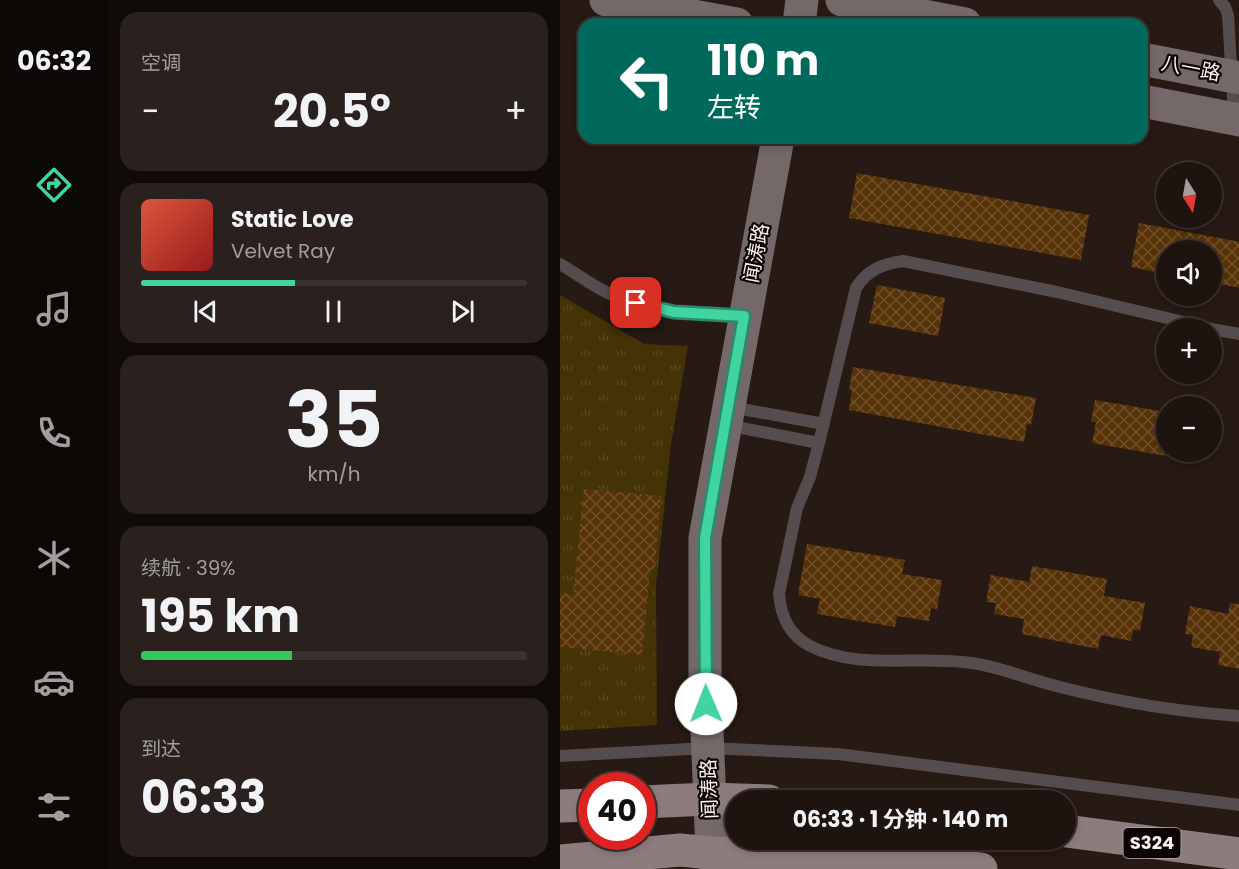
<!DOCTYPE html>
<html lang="zh">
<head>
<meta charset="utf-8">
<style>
	body { margin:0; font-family:Poppins,"Noto Sans SC",sans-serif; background:#2a201d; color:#f1f3f6; height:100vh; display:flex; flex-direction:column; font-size:22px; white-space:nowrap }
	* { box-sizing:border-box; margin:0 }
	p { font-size:20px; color:#a09e9e }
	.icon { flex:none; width:33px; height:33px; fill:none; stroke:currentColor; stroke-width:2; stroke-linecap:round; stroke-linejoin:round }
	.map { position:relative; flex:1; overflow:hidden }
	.side { display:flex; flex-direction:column; gap:12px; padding:12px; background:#100a08; width:452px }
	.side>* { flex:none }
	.banner { position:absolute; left:18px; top:18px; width:570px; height:126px; border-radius:18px; box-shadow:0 3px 9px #0003,0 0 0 2px #3b322f; background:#00695c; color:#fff; overflow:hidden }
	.needle { width:39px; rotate:169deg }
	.buttons { position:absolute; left:596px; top:162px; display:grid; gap:12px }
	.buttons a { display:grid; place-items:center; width:66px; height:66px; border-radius:50%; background:#1d130f; box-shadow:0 3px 9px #0003,0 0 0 2px #3b322f; font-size:30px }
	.speed { position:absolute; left:18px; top:772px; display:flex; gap:12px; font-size:30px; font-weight:700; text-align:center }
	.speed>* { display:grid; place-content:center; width:78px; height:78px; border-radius:50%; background:#1d130f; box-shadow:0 3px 9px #0003,0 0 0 2px #3b322f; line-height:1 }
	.speed .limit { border:9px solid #d22; background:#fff; color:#111 }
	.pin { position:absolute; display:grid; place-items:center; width:51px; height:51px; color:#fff; margin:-26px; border-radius:12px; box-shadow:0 3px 9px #0006 }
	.me { position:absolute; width:66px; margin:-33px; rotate:359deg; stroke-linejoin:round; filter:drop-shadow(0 0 4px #0008) }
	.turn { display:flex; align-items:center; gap:21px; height:126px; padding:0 30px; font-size:27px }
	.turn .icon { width:78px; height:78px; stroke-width:2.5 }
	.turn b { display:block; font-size:42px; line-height:51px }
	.big { font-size:45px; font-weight:700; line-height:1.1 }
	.side .card { flex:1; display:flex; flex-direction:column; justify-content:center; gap:9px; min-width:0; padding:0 21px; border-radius:18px; background:#2a201d }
	.side .dial { align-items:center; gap:0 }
	.dial b { font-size:78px; line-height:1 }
	.song { display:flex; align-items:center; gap:18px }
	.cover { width:72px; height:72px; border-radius:9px; background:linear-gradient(135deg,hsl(10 70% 55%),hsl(0 70% 35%)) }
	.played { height:6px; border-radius:3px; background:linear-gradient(90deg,#40d4a1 40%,#3b322f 40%) }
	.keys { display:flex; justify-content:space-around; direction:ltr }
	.heat { display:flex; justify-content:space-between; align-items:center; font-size:33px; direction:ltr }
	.charge { height:9px; border-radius:4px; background:linear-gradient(90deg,#34c759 39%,#3b322f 0) }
	.trip { position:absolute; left:165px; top:790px; width:351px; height:60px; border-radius:30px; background:#1d130f; box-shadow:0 3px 9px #0003,0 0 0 2px #3b322f; font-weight:700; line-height:60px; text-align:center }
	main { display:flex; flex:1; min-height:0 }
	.tabs { display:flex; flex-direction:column; width:108px; justify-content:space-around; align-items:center; background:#0c0806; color:#a09e9e }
	.tabs .icon { width:42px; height:42px }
	.tabs .selected { color:#40d4a1 }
	.tabs b { font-size:27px; color:#f1f3f6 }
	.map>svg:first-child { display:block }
	.grass { fill:url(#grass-tufts) }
	.building { fill:url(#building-cross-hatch) }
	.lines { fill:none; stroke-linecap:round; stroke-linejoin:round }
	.lane { stroke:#554d4d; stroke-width:12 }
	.secondary { stroke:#746869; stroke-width:33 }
	.primary { stroke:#8d7c7e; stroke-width:33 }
	.route-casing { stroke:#2a8a69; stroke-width:15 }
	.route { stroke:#40d4a1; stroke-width:10 }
	.labels { text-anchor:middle; stroke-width:4.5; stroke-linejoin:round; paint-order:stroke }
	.shield { fill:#0b0604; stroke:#b2aaa7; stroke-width:1.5 }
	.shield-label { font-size:18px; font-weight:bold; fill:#faf0ed }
	.street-label { font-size:20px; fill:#faf0ed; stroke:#0b0604 }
</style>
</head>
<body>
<main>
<nav class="tabs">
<b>06:32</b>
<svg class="icon selected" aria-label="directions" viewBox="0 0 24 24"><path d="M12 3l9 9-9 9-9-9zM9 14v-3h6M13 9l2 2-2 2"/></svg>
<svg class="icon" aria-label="music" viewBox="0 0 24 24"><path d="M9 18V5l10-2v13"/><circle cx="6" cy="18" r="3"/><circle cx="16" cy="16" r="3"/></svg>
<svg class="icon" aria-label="phone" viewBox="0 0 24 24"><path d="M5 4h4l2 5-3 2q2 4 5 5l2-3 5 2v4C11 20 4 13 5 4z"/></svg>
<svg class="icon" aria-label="climate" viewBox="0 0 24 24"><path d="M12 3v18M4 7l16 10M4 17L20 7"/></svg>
<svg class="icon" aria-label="car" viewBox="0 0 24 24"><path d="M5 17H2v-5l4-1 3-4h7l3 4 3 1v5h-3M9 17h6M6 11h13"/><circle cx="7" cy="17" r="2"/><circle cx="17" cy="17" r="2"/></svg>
<svg class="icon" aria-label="filters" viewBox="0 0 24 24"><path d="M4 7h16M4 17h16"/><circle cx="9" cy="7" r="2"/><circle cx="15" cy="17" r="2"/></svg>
</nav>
<section class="side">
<div class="card"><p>空调</p>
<div class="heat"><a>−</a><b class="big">20.5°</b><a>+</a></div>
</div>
<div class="card">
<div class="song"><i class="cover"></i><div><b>Static Love</b><p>Velvet Ray</p></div></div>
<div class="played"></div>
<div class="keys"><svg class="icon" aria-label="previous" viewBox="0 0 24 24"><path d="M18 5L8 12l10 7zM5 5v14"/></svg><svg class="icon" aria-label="pause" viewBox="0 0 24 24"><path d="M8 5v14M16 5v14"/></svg><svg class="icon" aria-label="next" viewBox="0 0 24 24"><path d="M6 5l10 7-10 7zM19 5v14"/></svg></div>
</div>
<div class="card dial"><b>35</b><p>km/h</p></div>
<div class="card"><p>续航 · 39%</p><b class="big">195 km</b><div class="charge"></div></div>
<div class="card"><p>到达</p><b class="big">06:33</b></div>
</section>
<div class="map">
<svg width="680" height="869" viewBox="0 0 680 869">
	<defs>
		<pattern id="grass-tufts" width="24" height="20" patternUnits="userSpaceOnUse" patternTransform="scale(1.5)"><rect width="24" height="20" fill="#433305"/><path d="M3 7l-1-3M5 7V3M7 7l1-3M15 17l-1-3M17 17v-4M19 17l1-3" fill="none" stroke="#56471e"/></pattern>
		<pattern id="building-cross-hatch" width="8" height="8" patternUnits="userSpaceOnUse" patternTransform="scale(1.5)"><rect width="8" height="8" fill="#573206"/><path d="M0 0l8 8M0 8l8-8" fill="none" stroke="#70502b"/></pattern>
	</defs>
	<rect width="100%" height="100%" fill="#271914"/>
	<path class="grass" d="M0,295L84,344L128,346L111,444L96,586L97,725L0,731Z"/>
	<path class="building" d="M297,173L529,215L521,260L289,218Z
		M579,223L680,242V288L651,282V250H606V274L571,267Z
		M317,285L385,298L378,336L309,323Z
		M293,367L476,398L471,425L467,424L464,442L289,410L292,391L289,390Z
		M535,400L606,412V456L532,443L536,422H531Z
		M24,489L101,496L95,570H90L82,655L0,647V593L13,594Z
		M247,544L345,560L342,574L382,580L377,609L371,608L369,621L337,616L335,627L257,614L260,599L238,595Z
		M472,566L547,579L544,596L585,603L580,631L573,630L571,641L541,635L538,649L462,634L464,619L434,614L436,603L426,602L431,575L469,582Z
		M670,603L680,604V669L658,665L660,652L631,647L633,635L625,634L630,606L668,614Z"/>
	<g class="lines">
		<path class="lane" d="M659,0L665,7L668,15L674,116
			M0,264C17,274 34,287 52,295C94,313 138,314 183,316
			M649,328L497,292L343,261C322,264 307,270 296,288L259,443L250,477L237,508L219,594C221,617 229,635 250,646C298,670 351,656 403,662C436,665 467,679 500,687C559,702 619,712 680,716
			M651,329L680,334
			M171,407L264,424
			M166,425L259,443
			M0,756L148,748L278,754L680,805"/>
		<path class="secondary" d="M46,0L177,24
			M282,0L405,24
			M239,24L242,0
			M582,59L680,78
			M582,101L680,120
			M156,869L152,853L145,682V538L218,138"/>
		<path class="primary" d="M82,802L149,799L209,801
			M0,806L32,805
			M506,831L680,854
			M0,861L120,850L152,853L310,854L421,869"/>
	</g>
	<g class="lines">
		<defs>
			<path id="route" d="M76,303L114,312L184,316L145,538L146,704"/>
		</defs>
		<use href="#route" class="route-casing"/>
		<use href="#route" class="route"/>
	</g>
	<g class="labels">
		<rect class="shield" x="563.5" y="828" width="57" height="30" rx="4.5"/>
		<g class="shield-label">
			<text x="592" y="849">S324</text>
		</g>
		<g class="street-label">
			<text transform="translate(631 68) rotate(11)" y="7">八一路</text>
			<text transform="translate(196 253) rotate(-79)" y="7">闻涛路</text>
			<text transform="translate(149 789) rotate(-92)" y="7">闻涛路</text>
		</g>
	</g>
</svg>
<div class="buttons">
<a><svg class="needle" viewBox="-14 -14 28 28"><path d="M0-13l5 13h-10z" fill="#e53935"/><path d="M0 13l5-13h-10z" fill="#a09e9e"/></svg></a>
<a><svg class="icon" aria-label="sound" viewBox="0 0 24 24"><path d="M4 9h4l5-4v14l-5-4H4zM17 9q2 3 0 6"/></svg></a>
<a>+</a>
<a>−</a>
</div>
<div class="speed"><div class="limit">40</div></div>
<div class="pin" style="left:76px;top:303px;background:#d93025"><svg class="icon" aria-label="arrive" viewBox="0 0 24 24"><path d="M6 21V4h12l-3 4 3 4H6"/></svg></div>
<svg class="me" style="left:146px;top:704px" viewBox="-20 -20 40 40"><circle r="19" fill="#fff"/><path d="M0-13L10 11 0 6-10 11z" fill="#40d4a1"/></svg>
<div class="trip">06:33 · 1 分钟 · 140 m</div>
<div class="banner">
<div class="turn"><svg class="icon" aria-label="left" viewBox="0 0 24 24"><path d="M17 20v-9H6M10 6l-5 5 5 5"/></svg><div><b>110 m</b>左转</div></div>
</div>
</div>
</main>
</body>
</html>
